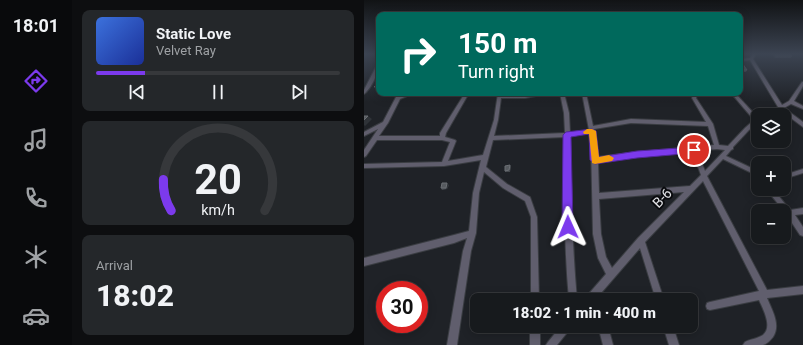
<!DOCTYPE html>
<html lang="en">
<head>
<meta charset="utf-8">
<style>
	body { margin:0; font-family:Roboto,sans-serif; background:#24272a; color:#f1f3f6; height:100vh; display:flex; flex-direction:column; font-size:15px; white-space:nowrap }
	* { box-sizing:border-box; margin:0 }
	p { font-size:13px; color:#9ea1a4 }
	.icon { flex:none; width:22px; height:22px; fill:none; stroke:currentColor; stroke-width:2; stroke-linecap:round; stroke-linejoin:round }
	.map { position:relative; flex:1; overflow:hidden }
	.details { display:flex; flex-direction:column; gap:10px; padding:10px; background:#0d0e10; width:292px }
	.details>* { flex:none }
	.hud { position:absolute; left:12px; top:12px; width:367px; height:84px; border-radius:8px; box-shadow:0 2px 10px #0003,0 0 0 1px #36383b; background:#00695c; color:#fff; overflow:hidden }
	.controls { position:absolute; left:387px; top:108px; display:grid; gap:8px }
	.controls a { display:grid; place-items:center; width:40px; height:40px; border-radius:8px; background:#171a1d; box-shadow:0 2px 10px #0003,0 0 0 1px #36383b; font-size:20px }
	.speed { position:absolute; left:12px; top:281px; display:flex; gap:8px; font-size:20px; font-weight:700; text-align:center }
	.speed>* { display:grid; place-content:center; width:52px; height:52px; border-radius:50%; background:#171a1d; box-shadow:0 2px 10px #0003,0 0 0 1px #36383b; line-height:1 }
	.speed .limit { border:6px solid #d22; background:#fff; color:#111 }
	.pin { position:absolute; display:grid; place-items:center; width:34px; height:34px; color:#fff; margin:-17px; border:2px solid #fff; border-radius:50%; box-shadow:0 1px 4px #0007 }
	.me { position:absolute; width:44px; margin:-22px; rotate:359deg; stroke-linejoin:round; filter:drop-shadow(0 0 3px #0008) }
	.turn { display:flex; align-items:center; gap:14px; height:84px; padding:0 16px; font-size:18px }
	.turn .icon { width:52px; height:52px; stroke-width:2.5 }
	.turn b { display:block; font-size:28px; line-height:34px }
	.big { font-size:30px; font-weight:800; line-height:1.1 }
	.details .card { flex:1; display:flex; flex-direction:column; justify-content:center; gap:6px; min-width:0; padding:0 14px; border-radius:8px; background:#24272a }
	.details .dial { align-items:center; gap:0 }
	.dial svg { height:104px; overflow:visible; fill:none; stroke:#36383b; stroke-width:7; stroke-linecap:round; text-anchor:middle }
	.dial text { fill:#f1f3f6; stroke:none }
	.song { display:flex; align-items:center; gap:12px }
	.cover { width:48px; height:48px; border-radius:6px; background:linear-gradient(135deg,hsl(220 70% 55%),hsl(230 70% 35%)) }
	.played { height:4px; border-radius:2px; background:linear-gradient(90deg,#7c3aed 20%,#36383b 20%) }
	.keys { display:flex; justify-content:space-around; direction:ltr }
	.trip { position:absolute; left:106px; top:293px; width:228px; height:40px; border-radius:8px; background:#171a1d; box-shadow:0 2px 10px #0003,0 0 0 1px #36383b; font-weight:800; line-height:40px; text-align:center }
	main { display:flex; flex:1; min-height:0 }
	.menu { display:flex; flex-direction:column; width:72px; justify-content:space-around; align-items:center; background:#090a0c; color:#9ea1a4 }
	.menu .icon { width:28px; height:28px }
	.menu .on { color:#7c3aed }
	.menu b { font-size:18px; color:#f1f3f6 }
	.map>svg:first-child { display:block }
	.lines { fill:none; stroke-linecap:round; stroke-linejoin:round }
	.street-casing { stroke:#3a3d42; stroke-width:2 }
	.path { stroke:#7d7f83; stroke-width:1; stroke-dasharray:1.5 1.5; stroke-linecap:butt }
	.street { fill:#605e6d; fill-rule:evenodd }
	.wall { fill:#45494e }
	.shaded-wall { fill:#2f3338 }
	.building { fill:#565a5f; stroke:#6b6f74 }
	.route { fill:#7c3aed; stroke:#51269a }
	.slow { fill:#f59e0b }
	.labels { text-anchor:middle; stroke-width:4; stroke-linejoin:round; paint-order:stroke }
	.street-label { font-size:14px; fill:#e1e2e6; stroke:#0a0b0e }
</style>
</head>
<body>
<main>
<nav class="menu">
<b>18:01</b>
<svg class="icon on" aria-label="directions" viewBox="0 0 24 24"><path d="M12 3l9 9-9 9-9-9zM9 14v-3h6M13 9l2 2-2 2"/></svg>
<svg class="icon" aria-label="music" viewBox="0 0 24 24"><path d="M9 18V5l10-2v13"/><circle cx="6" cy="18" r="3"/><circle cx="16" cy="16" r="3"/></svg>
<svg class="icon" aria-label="phone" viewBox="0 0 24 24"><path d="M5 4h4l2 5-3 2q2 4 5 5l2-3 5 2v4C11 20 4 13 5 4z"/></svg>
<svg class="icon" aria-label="climate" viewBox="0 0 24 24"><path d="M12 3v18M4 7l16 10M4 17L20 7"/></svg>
<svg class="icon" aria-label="car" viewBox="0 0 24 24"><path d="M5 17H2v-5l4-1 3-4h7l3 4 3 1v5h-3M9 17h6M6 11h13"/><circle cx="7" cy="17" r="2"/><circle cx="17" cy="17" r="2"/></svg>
</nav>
<section class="details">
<div class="card">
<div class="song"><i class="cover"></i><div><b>Static Love</b><p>Velvet Ray</p></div></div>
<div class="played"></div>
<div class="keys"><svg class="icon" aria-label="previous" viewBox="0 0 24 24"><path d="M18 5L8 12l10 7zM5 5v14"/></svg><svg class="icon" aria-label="pause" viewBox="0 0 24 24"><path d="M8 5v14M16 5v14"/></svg><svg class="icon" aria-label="next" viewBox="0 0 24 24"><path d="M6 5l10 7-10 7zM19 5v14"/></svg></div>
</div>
<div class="card dial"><svg viewBox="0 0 100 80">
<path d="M14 69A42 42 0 1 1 86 69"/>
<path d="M14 69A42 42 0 0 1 8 45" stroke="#7c3aed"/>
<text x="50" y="56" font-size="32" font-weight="700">20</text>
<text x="50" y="72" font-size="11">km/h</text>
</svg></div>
<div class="card"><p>Arrival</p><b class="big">18:02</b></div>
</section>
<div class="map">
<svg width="439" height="345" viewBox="0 0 439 345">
	<rect width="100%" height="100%" fill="#1f2227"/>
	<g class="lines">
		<defs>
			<path id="street" d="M388,54H392L389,59L418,105L425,101L438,82H439V86L430,101L439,106V109L427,104L420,108L439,122V127L416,110L408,115H402L414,107L386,60L376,61V59L386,58Z
				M14,63H15C15,72 7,89 0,94V90Z
				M44,93H50L36,99L24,123L15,136H76V133L101,93H105L82,133L81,137L91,140L92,141L84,161L119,155L130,120L134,93H138V96H161L176,93H185L183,94L161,98H137L134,120L130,136L201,133L200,113L196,93H200L205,113L206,133L225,130L218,93H222L229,126L267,119L342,122L328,98L330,93H334L332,98L349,124L355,145L364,146L381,128L390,120L367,93H371L394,118V123L385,130L369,147V149L367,150L362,156L394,171V176L359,159L343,176L403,290L439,286V294L403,298C408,310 417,325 409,337C406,341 402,344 399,345C393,345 385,345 379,345L381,342C386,339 393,339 399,335C409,327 399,309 395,300L346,310L343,309L342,306L343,303L346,302L395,291L339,181L281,242L300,300H292L276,248L231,300H221L222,297L242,274L234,258L229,234L227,143L225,133L206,136C207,191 208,245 213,300H205C200,246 200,191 201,137L129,140L122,167L143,184L166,197L173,217L175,300H167V217L161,201L139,188L120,172L115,193L112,233L107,251L93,345H83L99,251L103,238L90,243L0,266V258L90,235L105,231L109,193L117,160L80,166L0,168V164L78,162L86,142L78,140H13L2,156L0,157V150L14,129L0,136V132L19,122L32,97ZM267,123L344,126L350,145L273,152L233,157V143L230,129ZM353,149L361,150L341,171L333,151ZM328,151L337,175L326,186L235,193L234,162L273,156ZM320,192L274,238L248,268L242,257L237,234L235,199Z
				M420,127L423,129L427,139L426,140H422C420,136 420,132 420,127Z
				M439,169V173L420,179V175Z
				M402,189H409L426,210L439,208V214L431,215L439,227V236L436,235L420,211Z
				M166,326H176V345H166Z
				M197,326H208L206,329L193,345H182L184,342Z
				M234,326H244L249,345H239Z
				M299,326H309L315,345H305Z"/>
		</defs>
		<use href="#street" class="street-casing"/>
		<path class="path" d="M10,87L15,85"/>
		<use href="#street" class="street"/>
	</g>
	<path class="wall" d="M408,54H425L428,56L427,58H411Z
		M376,60L383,70L382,72H376Z
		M146,165L147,167L146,172H141V171Z
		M85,185L83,189L78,190L77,188Z"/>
	<path class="shaded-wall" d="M4,116L8,119L1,126L0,125V120Z
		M83,183L85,185L83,189L82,188Z"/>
	<path class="building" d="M410,54H425L428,56H412Z
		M376,60L383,70H377L376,69Z
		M0,116H4L0,120Z
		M146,165L145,170L141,171V166Z
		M78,183H83L82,188H77Z"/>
	<linearGradient id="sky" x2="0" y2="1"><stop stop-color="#111315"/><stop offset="0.53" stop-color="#3c4452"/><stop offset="1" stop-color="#3c4452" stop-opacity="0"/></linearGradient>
	<rect width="439" height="102" fill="url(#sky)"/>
	<path class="route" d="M228,129L232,131L235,157L273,151L330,147L335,150L330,153L273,158L231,164L226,160L225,134L207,137L209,227L207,230L204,232L200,230L198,227L199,135L202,132Z"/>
	<path class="slow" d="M223,129H228L232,131L235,157L245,155L250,158L248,161L231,164L228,163L225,134H220L219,132Z"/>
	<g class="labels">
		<g class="street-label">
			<text transform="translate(298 198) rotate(-46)" y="5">B-6</text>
		</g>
	</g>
</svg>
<div class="controls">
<a><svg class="icon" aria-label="layers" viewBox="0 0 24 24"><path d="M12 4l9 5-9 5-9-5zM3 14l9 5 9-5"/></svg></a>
<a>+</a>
<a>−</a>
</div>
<div class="speed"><div class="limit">30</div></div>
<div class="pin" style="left:330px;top:150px;background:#d93025"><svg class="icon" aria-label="arrive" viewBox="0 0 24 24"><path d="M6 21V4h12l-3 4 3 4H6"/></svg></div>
<svg class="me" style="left:204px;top:227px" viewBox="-20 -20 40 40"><path d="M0-17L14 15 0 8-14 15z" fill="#7c3aed" stroke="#fff" stroke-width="4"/></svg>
<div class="trip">18:02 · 1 min · 400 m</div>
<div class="hud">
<div class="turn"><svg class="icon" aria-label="right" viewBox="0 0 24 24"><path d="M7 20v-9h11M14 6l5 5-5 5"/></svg><div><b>150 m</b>Turn right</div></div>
</div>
</div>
</main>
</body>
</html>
